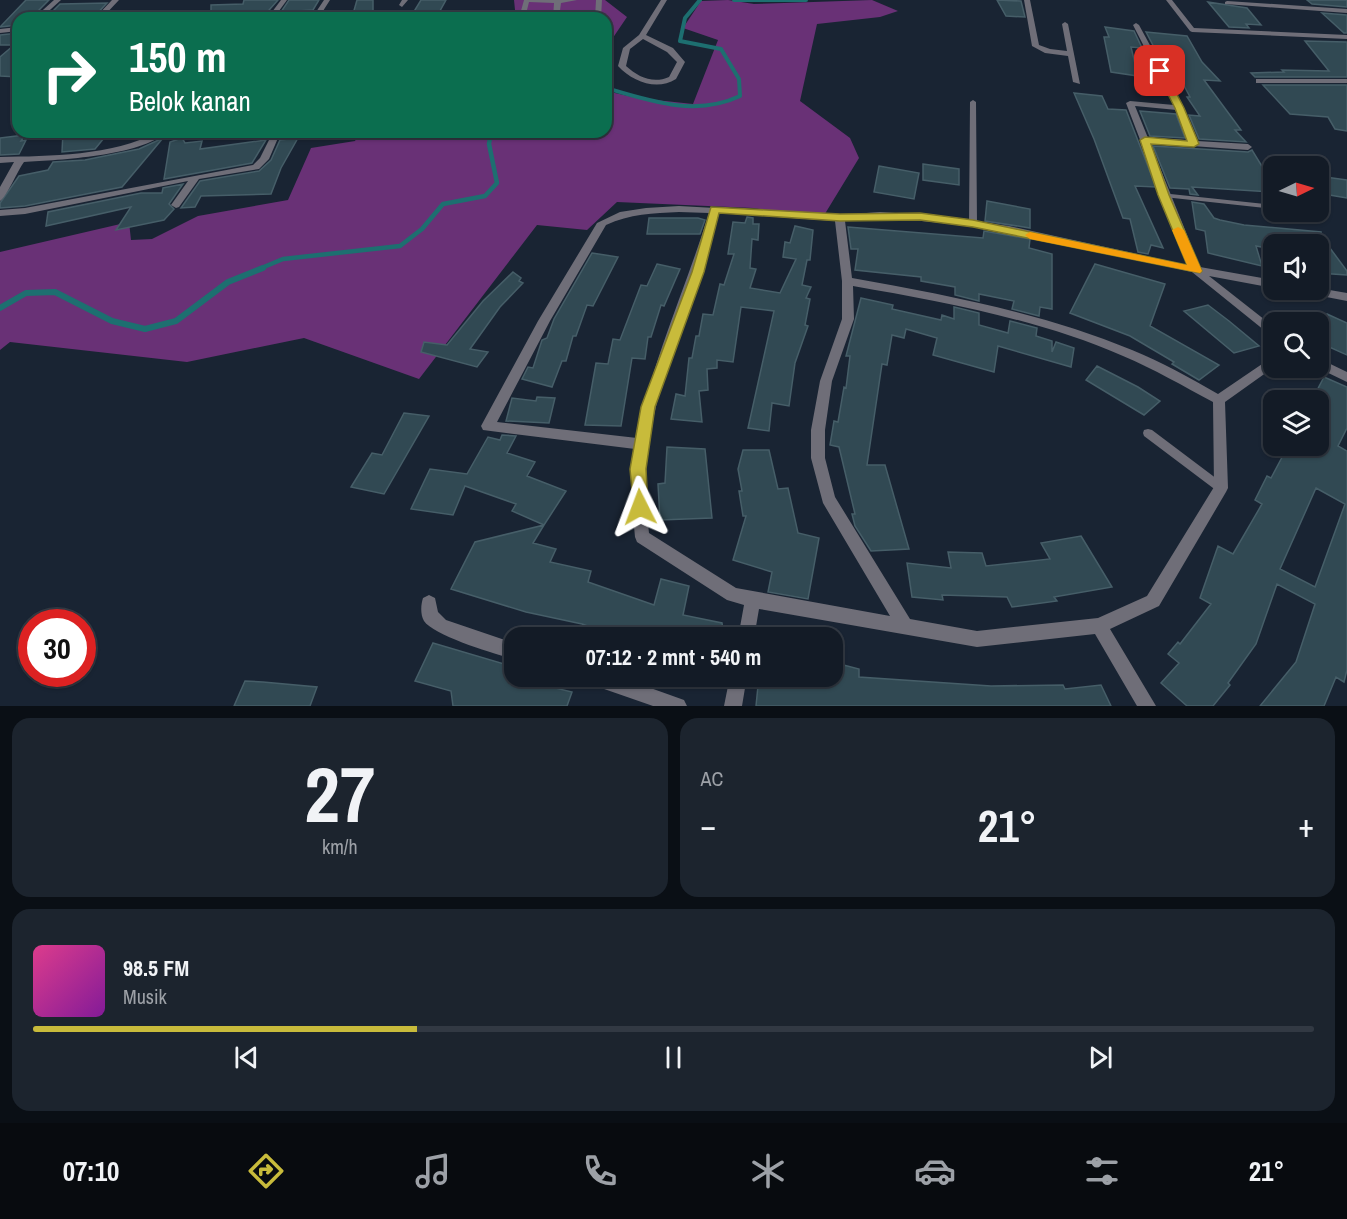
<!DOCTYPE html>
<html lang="id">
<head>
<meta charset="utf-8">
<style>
	body { margin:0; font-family:"Archivo Narrow",sans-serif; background:#1c242e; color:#f1f3f6; height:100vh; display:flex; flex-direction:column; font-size:22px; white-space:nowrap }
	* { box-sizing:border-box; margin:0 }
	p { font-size:20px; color:#9da1a7 }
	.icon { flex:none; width:33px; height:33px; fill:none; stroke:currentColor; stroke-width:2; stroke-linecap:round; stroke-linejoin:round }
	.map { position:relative; height:706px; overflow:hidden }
	.panel { display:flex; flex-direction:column; gap:12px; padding:12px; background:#0a0f15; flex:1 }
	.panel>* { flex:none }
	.banner { position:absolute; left:12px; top:12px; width:600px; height:126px; border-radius:18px; box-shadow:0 2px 4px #0004,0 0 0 2px #323943; background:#0b6e4f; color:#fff; overflow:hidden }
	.needle { width:39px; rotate:85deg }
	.tools { position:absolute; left:1263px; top:156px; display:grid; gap:12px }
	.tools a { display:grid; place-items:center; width:66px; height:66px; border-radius:12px; background:#131b26; box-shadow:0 2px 4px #0004,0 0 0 2px #323943; font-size:30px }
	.speed { position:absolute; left:18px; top:609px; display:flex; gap:12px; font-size:30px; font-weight:700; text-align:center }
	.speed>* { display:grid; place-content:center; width:78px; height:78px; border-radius:50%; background:#131b26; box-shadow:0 2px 4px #0004,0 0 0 2px #323943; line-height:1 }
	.speed .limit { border:9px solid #d22; background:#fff; color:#111 }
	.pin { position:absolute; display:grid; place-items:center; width:51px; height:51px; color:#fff; margin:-26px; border-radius:12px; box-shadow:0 3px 9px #0006 }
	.me { position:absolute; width:66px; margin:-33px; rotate:357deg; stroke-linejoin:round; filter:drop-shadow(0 0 4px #0008) }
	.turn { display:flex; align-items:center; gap:21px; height:126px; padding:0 18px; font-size:27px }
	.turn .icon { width:78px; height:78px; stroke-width:2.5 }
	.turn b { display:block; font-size:42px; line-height:51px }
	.big { font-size:45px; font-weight:700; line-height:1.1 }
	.panel .widget { flex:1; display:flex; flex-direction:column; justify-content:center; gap:9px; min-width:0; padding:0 21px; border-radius:18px; background:#1c242e }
	.panel .dial { align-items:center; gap:0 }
	.dial b { font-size:78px; line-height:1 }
	.song { display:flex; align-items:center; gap:18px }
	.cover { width:72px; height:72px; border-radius:9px; background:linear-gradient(135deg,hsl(330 70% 55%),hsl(290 70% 35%)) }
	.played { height:6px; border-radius:3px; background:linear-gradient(90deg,#c8bb3b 30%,#323943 30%) }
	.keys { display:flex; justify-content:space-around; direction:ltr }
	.heat { display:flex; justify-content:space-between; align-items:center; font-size:33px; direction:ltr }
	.panel .tiles { flex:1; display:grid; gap:12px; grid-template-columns:1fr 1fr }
	.widget:last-child { grid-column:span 2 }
	.trip { position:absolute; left:504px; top:627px; width:339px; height:60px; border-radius:18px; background:#131b26; box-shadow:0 2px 4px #0004,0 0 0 2px #323943; font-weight:700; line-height:60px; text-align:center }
	.tabs { display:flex; height:96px; justify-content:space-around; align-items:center; background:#080b0f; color:#9da1a7 }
	.tabs .icon { width:42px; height:42px }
	.tabs .on { color:#c8bb3b }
	.tabs b { font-size:27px; color:#f1f3f6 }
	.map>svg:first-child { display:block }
	.forest { fill:#693176 }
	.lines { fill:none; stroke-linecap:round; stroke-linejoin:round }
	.stream-far2 { stroke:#1d6f70; stroke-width:4 }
	.stream-far1 { stroke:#1d6f70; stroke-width:4.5 }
	.stream { stroke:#1d6f70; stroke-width:6 }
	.building { fill:#314953; stroke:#465e68; stroke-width:1.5; fill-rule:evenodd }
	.service { fill:#6f6e78; fill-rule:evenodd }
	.minor { fill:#6f6e78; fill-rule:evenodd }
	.route { fill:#c8bb3b; stroke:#827a26; stroke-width:1.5 }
	.slow { fill:#f59e0b }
</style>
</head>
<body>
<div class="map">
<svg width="1347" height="706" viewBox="0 0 1347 706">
	<rect width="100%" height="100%" fill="#192433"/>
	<path class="forest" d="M514,0H605L627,17L606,48V18H465L515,10Z
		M728,0L754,4L872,0L898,11L880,17L817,24L800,101L850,138L859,158L823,217L753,208L617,202L587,230L537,225L419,379L304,338L187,362L10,342L0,350V252L129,222L131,240L152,239L198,216L288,200L311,148L355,141L360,132H606V91L637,98L693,104L718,40L683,28L701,1Z"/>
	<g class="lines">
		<path class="stream-far2" d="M734,0H806
			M606,88C650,101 696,117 740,96L739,79L721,49L680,41L685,18L700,0"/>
		<path class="stream-far1" d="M259,269L283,259L400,246L422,229L443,204L485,196L497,183L489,144L491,132"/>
		<path class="stream" d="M0,308L26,293L55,292L112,321L145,329L176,321L228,282L263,268"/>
	</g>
	<path class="building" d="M26,0H49L31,18H18V25L0,27Z
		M244,0H278L262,18H211V5L243,4Z
		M289,0H319L313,10L281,12Z
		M357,0H373V13L353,14Z
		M421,0H446L436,18H410Z
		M997,0L1021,1L1025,17L1006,16Z
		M1307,0H1347V7L1312,4Z
		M1208,2L1247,8L1261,25L1246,24L1249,28L1229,27Z
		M107,3L93,18H46L60,4Z
		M1322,13L1347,15V33H1344Z
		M1105,27L1134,31L1142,48L1131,47L1138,76L1111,72L1104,37H1109Z
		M1146,32L1187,36L1202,62L1220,81L1204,80L1241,130H1235L1246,142L1199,139L1189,115L1200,116L1187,97H1190L1165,50L1155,49Z
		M18,33V77L0,76V57L14,45H0V35Z
		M1305,41L1347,42V77H1255L1251,73L1284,72L1282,70L1329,71Z
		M1263,85H1347V131L1335,129L1328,117L1290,114Z
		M1074,93L1102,96L1108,109L1126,110L1156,187L1135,186L1163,248L1151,245L1148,254L1138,252L1130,219L1123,218L1094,139Z
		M1140,111L1176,114L1185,138L1150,136Z
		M63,132H109L95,149L62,152Z
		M25,135L21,141L26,140L19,154L0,155V138Z
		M163,138L122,187L25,206L0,208V203L19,176L48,170L53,162L85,160L139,149Z
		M182,138L185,143L202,141L200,149L266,140L252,163L164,179L170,142Z
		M298,138L281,168L271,194L201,196L195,207L181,208L200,181L259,171L271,160L280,140Z
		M1153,146L1248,152L1252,150L1274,186V192L1192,187L1198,195L1190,194L1189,189L1170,188Z
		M923,164L959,169V185L923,180Z
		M879,166L919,173L914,199L874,192Z
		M1318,176L1347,180V198L1318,193Z
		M183,184L169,204L174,209L164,220L116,230L131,207L46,226L48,212L141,193H162L163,188Z
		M987,201L1030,209V228L985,221Z
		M1192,202L1204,204L1214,218L1220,220L1244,225L1321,232V236L1347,271V275L1318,273V244H1270L1272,249L1256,246L1262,266L1208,253L1205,231L1196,229Z
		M747,217L753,218V224H759L758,240L752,239L750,268L756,269L750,288L780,293L796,259L783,257L785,242L790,243L795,226L813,230L810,260H807L802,285L811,287L806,298L810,299L805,325L808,326L795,363L789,406L772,403L769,431L748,428L774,311L741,307L733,362L717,360V368L707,369L708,390L699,391L702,422L671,419L676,394L685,396L689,358H692L696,336H699L703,314L713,315L720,284L724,285L734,254H728L733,222L745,223Z
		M649,218H698L705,220L700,234H647Z
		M848,227L983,238L984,231L1030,239L1029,248L1052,254V309L1040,307L1039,316L1012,309L1014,301L979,294V301L955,295V287L921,281V277L855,270L858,249H851Z
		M592,253L618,257L593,306L587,305L576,336H573L566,361H562L552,387L522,379L528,367L533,368L542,340L547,338L554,319Z
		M657,264L680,269L664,306L661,305L651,337H648L645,359L632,358L621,426L585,425L596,363L608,364L613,339L620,340L641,285L647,286Z
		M1095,264L1165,284L1150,326L1219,365L1199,380L1172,364L1174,362L1130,336L1070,313Z
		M513,272L521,278L519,281L523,283L500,307L470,349L488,352L477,367L421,352L424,342L447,345L483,301Z
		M861,298L893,305L892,309L941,320L942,315L954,319V307L979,313V325L1008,333L1010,321L1037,328L1036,336L1052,341V352L1056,342L1074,348L1071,367L998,346L994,372L933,355L937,338L906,329L904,338L892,335L887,365L882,364L867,465H885L909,549L871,551L855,526L852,514H855L839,447L830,445L834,421L838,422L844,387L846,388L850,356H846Z
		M1208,305L1229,321L1259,346L1234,353L1184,311Z
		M1327,314L1347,323V355L1318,342V327Z
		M1097,366L1138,387L1160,401L1144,415L1086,380Z
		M1324,377L1347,387V428L1338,446L1347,451V670L1344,682L1336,677L1324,706H1260L1296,662L1315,604L1277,584L1256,644L1228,683L1230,685L1213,706H1187L1161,683L1179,663L1168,654L1178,642L1180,644L1211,604L1200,598L1218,546L1233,554L1262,504L1255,500L1267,476L1271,478L1288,446H1318V400H1312ZM1316,488L1345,504L1315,587L1280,569Z
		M537,397L555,398L549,423L506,421L512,398L536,401Z
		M404,413L429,416L384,494L351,487L372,453L382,455Z
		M502,435L516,436L507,453L535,462L527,476L566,491L544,525L512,511L516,504L465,486L453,515L411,509L430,469L467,474L488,437L500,440Z
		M667,447L705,449L712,518L660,520L658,484L665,483Z
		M743,450H769L778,489L788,488L798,533L819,538L808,599L768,592L772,572L733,560L746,516H743L739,491H742L738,469Z
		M544,525L533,543L556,549L550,562L591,571L588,582L654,605L661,579L689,586L683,615L722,623L724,638H621L582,624L526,612L451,589L475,542Z
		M1081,536L1112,587L1054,597L1057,601L1012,607L1007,597L942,595L943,600L912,597L907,563L951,568L948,552L982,553L986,566L1050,559L1041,543Z
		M433,643L514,667V678L572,692L567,706H453L451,691L415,681Z
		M832,662L859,669V677L991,686L1063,685L1065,689L1101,685L1111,706H756L759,676H832Z
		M245,681L263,682L317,687L310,706H234Z"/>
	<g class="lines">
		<path class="service" d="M973,100L976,102L977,224L973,226L969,224L970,102Z
			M1161,193L1274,205V209L1164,197H1161Z
			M1148,429L1152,430L1225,485L1226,488L1225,491L1221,492L1217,491L1144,436L1143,433L1144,430Z"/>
		<path class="minor" d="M54,0H61L41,18H34Z
			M112,0H119L102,18H95Z
			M281,0H287L276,15L316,12L324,0H330L323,11L346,10L349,12L350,16L406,14L409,16L406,18H344L343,14L317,17L264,18L269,16Z
			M402,0H408L402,7L399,5Z
			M577,0L561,3L559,18H553L554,3L529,2L525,18H519L524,0Z
			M596,0H602L601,18H595Z
			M661,0H667L646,35L673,48L685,62L676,79C657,91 633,82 618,66L623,48L639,35ZM643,39L667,52L677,62L669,77C653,84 638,77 626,66L630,49Z
			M1024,0H1030L1039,45L1050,49L1067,51L1062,24L1065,22L1068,24L1080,84L1073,82L1068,56L1045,53L1032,46Z
			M1166,0H1172L1194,28L1347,35V39L1192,32L1190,31Z
			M1227,1L1347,9V13L1225,4V2Z
			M475,14L478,16L477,17L440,18L443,16Z
			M487,14L490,16L489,18H483Z
			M1136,23L1139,25L1184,108L1197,141L1248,144L1252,147L1248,150L1150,143L1200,267L1274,280V288L1209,276L1274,327V338L1192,272L1046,240L971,226L892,218L845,221L852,278C946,295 1044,313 1132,350C1162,362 1190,378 1218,394L1274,356V367L1225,402L1228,488L1226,492L1159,606L1110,629L1156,706H1137L1095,634L977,647L759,609L754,638H738L744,605L727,600L637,542L635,537L631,494L635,449L483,430L481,426L538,321L597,223L620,212L646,208L679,206L839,215L880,212L926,215L1009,226L1188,265L1126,103L1130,101L1174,105L1133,25ZM1135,106L1177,110L1188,140L1148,138ZM679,212L709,213C686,288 652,360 637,438L497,422L550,321L606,225C630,214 653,213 679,212ZM719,213L835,221L842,281V319L820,381L811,430V458L823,503L890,616L736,588L649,533C646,506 644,479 648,451C658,369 696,292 719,213ZM853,286C944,302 1038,319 1123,356C1154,369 1183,386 1213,402L1214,487L1147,596L1098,618L977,631L910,619L835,497L825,458V430L832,381L854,319Z
			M18,27V31L0,33V29Z
			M1256,79H1347V83H1256Z
			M157,132H167C140,156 60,160 24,162C18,170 6,198 0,201V187L14,162L0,163V157C49,156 113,156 157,132Z
			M274,135L278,138L269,159L259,169L199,179L179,207L176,208L171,205L188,181L25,214L0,216V210L25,208L253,165L260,158L271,136Z
			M1318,288L1347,293V301L1311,294L1305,290H1318Z
			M1318,358L1347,372V382L1318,368Z
			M429,595L435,598L438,612L446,620L514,643V659C495,654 434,636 424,621C420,614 421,604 423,598Z
			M582,676H617L684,700L687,706H653L584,682Z
			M730,676H747L742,706H724Z"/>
	</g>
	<path class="route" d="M1160,68L1165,71L1184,108L1199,144L1194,147L1151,144L1169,195L1202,271L1200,273L973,227L920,220L840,221L719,213L704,272L655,407L646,469L648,507L645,512H634L630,469L641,407L692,272L711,207L840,214L920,213L973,220L1187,265L1158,195L1140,140L1145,137L1187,141L1175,108L1156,71Z"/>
	<path class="slow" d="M1178,227L1184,230L1202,271L1200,273L1030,239L1025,235L1030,232L1187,265L1172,230Z"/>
</svg>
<div class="tools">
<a><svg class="needle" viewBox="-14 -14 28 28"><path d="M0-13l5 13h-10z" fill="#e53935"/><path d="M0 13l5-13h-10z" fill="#9da1a7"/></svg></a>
<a><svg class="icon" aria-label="sound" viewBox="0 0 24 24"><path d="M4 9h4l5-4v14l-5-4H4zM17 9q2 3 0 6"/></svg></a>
<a><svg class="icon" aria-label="search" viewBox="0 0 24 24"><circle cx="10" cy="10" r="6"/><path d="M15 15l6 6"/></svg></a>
<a><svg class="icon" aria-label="layers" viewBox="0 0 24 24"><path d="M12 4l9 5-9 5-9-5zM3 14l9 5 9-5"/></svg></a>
</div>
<div class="speed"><div class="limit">30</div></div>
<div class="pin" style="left:1160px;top:71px;background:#d93025"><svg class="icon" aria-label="arrive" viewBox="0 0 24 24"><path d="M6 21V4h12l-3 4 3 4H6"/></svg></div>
<svg class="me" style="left:640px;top:507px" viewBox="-20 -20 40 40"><path d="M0-17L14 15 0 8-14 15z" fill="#c8bb3b" stroke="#fff" stroke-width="4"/></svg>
<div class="trip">07:12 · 2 mnt · 540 m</div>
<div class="banner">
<div class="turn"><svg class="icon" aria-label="right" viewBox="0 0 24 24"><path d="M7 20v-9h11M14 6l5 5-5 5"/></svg><div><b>150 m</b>Belok kanan</div></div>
</div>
</div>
<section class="panel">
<div class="tiles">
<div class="widget dial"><b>27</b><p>km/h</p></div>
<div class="widget"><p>AC</p>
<div class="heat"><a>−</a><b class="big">21°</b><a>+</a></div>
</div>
<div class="widget">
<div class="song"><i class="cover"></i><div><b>98.5 FM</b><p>Musik</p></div></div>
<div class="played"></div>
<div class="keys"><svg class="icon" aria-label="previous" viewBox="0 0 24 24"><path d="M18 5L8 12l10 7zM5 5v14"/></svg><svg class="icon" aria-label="pause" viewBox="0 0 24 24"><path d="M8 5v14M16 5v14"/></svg><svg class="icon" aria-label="next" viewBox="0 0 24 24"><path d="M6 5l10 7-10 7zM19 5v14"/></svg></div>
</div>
</div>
</section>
<nav class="tabs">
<b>07:10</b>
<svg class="icon on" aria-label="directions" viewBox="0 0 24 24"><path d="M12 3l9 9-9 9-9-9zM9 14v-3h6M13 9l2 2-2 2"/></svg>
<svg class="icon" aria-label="music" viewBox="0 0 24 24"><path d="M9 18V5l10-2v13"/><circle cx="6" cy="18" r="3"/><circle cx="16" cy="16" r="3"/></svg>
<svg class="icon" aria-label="phone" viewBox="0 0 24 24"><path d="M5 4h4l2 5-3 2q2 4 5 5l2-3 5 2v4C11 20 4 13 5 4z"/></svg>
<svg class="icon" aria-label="climate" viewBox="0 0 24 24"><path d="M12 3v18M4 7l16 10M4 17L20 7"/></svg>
<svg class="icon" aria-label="car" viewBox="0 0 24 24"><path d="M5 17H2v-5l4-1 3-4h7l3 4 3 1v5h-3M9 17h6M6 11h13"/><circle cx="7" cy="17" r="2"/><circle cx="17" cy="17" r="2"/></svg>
<svg class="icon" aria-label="filters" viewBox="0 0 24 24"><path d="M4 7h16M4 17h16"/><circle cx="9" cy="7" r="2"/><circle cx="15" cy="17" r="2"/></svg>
<b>21°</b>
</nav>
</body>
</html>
